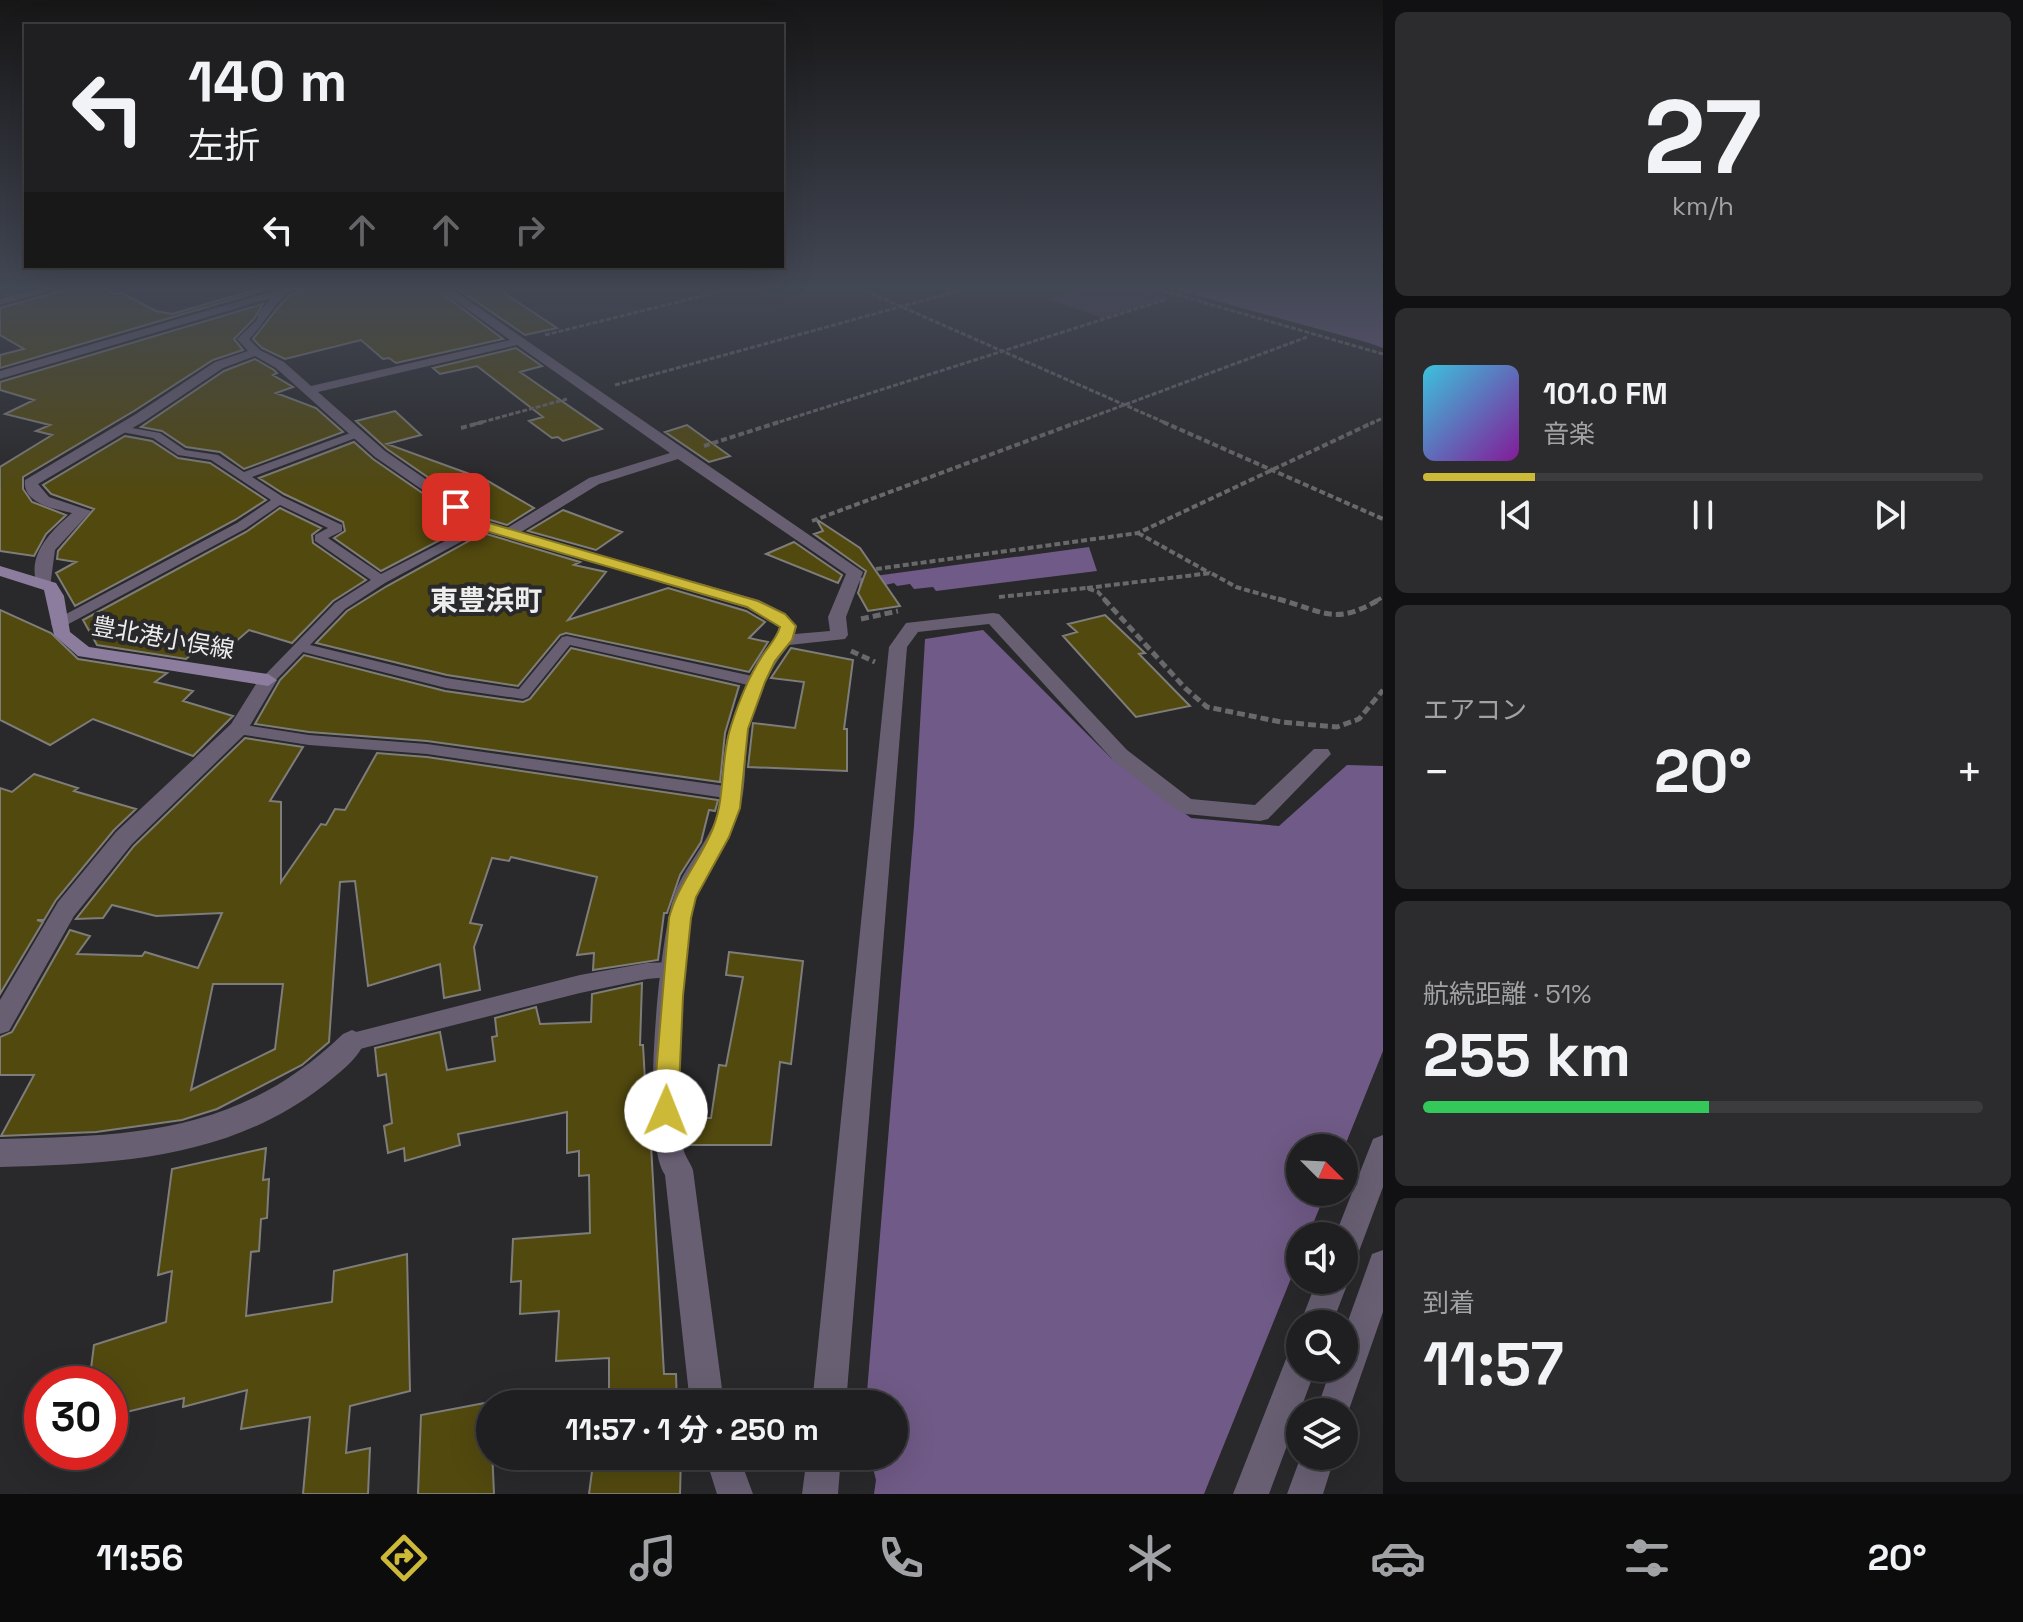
<!DOCTYPE html>
<html lang="ja">
<head>
<meta charset="utf-8">
<style>
	body { margin:0; font-family:"Space Grotesk","Noto Sans JP",sans-serif; background:#2c2b2d; color:#f1f3f6; height:100vh; display:flex; flex-direction:column; font-size:30px; white-space:nowrap }
	* { box-sizing:border-box; margin:0 }
	p { font-size:26px; color:#a1a2a5 }
	.icon { flex:none; width:44px; height:44px; fill:none; stroke:currentColor; stroke-width:2; stroke-linecap:round; stroke-linejoin:round }
	.map { position:relative; flex:1; overflow:hidden }
	.details { display:flex; flex-direction:column; gap:12px; padding:12px; background:#111012; width:640px }
	.details>* { flex:none }
	.hud { position:absolute; left:24px; top:24px; width:760px; height:244px; border-radius:0px; box-shadow:0 8px 32px #0002,0 0 0 2px #3c3c3e; background:#1f1e20; color:#f1f3f6; overflow:hidden }
	.needle { width:52px; rotate:114deg }
	.buttons { position:absolute; left:1286px; top:1134px; display:grid; gap:16px }
	.buttons a { display:grid; place-items:center; width:72px; height:72px; border-radius:50%; background:#1f1e20; box-shadow:0 8px 32px #0002,0 0 0 2px #3c3c3e; font-size:40px }
	.speed { position:absolute; left:24px; top:1366px; display:flex; gap:16px; font-size:40px; font-weight:700; text-align:center }
	.speed>* { display:grid; place-content:center; width:104px; height:104px; border-radius:50%; background:#1f1e20; box-shadow:0 8px 32px #0002,0 0 0 2px #3c3c3e; line-height:1 }
	.speed .limit { border:12px solid #d22; background:#fff; color:#111 }
	.pin { position:absolute; display:grid; place-items:center; width:68px; height:68px; color:#fff; margin:-34px; border-radius:16px; box-shadow:0 4px 12px #0006 }
	.me { position:absolute; width:88px; margin:-44px; rotate:1deg; stroke-linejoin:round; filter:drop-shadow(0 0 6px #0008) }
	.turn { display:flex; align-items:center; gap:28px; height:168px; padding:0 32px; font-size:36px }
	.turn .icon { width:104px; height:104px; stroke-width:2.5 }
	.turn b { display:block; font-size:56px; line-height:68px }
	.lanes { display:flex; align-items:center; height:76px; padding:0 32px; background:#0003; justify-content:center; gap:40px; direction:ltr }
	.lanes .off { opacity:.35 }
	.big { font-size:60px; font-weight:700; line-height:1.1 }
	.details .widget { flex:1; display:flex; flex-direction:column; justify-content:center; gap:12px; min-width:0; padding:0 28px; border-radius:12px; background:#2c2b2d }
	.details .dial { align-items:center; gap:0 }
	.dial b { font-size:104px; line-height:1 }
	.song { display:flex; align-items:center; gap:24px }
	.cover { width:96px; height:96px; border-radius:12px; background:linear-gradient(135deg,hsl(190 70% 55%),hsl(290 70% 35%)) }
	.played { height:8px; border-radius:4px; background:linear-gradient(90deg,#cdb938 20%,#3c3c3e 20%) }
	.keys { display:flex; justify-content:space-around; direction:ltr }
	.heat { display:flex; justify-content:space-between; align-items:center; font-size:44px; direction:ltr }
	.charge { height:12px; border-radius:6px; background:linear-gradient(90deg,#34c759 51%,#3c3c3e 0) }
	.trip { position:absolute; left:476px; top:1390px; width:432px; height:80px; border-radius:40px; background:#1f1e20; box-shadow:0 8px 32px #0002,0 0 0 2px #3c3c3e; font-weight:700; line-height:80px; text-align:center }
	.tabs { display:flex; height:128px; justify-content:space-around; align-items:center; background:#0c0c0d; color:#a1a2a5 }
	.tabs .icon { width:56px; height:56px }
	.tabs .on { color:#cdb938 }
	.tabs b { font-size:36px; color:#f1f3f6 }
	main { display:flex; flex:1; min-height:0 }
	.map>svg:first-child { display:block }
	.green { fill:#4b385f }
	.water { fill:#705a87 }
	.building { fill:#52490f; stroke:#7e7d7a; stroke-width:2; fill-rule:evenodd }
	.lines { fill:none; stroke-linecap:round; stroke-linejoin:round }
	.path-far2 { stroke:#69686a; stroke-width:3; stroke-dasharray:5 2; stroke-linecap:butt }
	.path-far1 { stroke:#69686a; stroke-width:4; stroke-dasharray:6 3; stroke-linecap:butt }
	.path { stroke:#69686a; stroke-width:5; stroke-dasharray:8 4; stroke-linecap:butt }
	.lane { fill:#685f73; fill-rule:evenodd }
	.street { fill:#685f73; fill-rule:evenodd }
	.secondary { fill:#8c7d9e; fill-rule:evenodd }
	.route { fill:#cdb938; stroke:#857824; stroke-width:2 }
	.labels { text-anchor:middle; stroke-width:8; stroke-linejoin:round; paint-order:stroke }
	.street-label { font-size:24px; fill:#eeedee; stroke:#29282a }
	.quarter-label { font-size:28px; font-weight:bold; fill:#eeedee; stroke:#29282a }
</style>
</head>
<body>
<main>
<div class="map">
<svg width="1383" height="1494" viewBox="0 0 1383 1494">
	<rect width="100%" height="100%" fill="#29282a"/>
	<path class="green" d="M1089,285H1134L1170,297L1102,318L1049,299Z"/>
	<path class="water" d="M1158,285H1383V348L1366,342Z
		M1089,547L1097,571L936,591L933,587L914,589L910,584L897,586L894,583L859,591L860,578Z
		M983,630L1111,758L1191,818L1279,826L1347,765L1383,766V1051L1344,1148H1300V1192H1326L1308,1236H1300V1256L1204,1494H874L876,1480L870,1456H894V1404H866L914,826L925,639Z"/>
	<path class="building" d="M83,285H98L115,294L122,293L156,311L172,314L261,288L265,290L0,368V355L24,349L0,335V308Z
		M314,285H431L503,339L396,363L389,358L383,359L361,340L285,359L262,348L253,339L280,305L289,296Z
		M452,285H492L557,328L525,335Z
		M263,304L254,319L234,339L243,350L213,360L134,411L23,477V489L32,502L66,515L46,534L34,556L0,551V467L52,435L36,431L50,425L5,414L34,400L0,390V382Z
		M516,348L542,366L520,372L602,429L563,441L558,437L552,438L529,421L543,417L477,366L440,374L433,368Z
		M255,359L274,370L277,373L273,375L293,387L276,393L316,408L343,432L244,469L220,452L186,447L162,431L141,427L224,371Z
		M395,411L421,435L387,444L486,480L534,508L507,525L490,520L387,449L356,421Z
		M687,425L730,456L709,462L665,432Z
		M125,436L152,441L178,458L210,463L266,500L235,520L75,606L56,573L76,562L57,559L58,551L94,509L51,494L43,485Z
		M354,442L373,459L469,525L381,571L334,538L345,531L343,522L284,494L259,478Z
		M280,508L321,528L312,535L313,543L366,580L333,601L292,643L249,630L226,650L204,644L186,659L97,645L83,620L246,532Z
		M563,510L622,532L596,550L528,531Z
		M816,519L860,548L900,606L868,611L858,593L866,571L814,534L823,531Z
		M483,533L580,562L574,565L606,572L568,620L668,588L746,611L765,622L749,638L768,642L749,672L566,633L560,635L518,686L447,675L316,643L347,611L387,586Z
		M794,542L842,575L838,583L766,554Z
		M0,610L51,633L78,659L167,673L155,682L193,691L183,701L233,716L193,756L93,719L50,745L0,720Z
		M1105,615L1145,653L1139,654L1190,706L1136,717L1063,636L1077,632L1068,624Z
		M571,648L739,686L725,733L720,782L427,741L309,732L255,724L280,680L304,655L445,691L523,702L530,699Z
		M791,648L853,660L844,729H847V771L748,767L753,723L795,728L804,682L771,678Z
		M245,738L303,747L270,801L281,802V882L321,824L326,825L335,809L345,810L377,753L427,757L718,800L715,811L709,810L701,842L680,875L667,913H664L658,960L593,970L594,953L577,955L597,877L511,857L509,861L492,858L470,923L482,925L474,947L480,990L444,998L440,964L368,986L355,881L340,882L329,1042L302,1065L217,1109L182,1120L96,1132L1,1136L34,1075H0V1037L12,1032L70,930L90,936L77,954L142,956L145,952L198,968L222,913L156,916L112,905L103,918L76,919L134,846ZM213,984H283L275,1049L191,1090Z
		M34,774L78,788L74,791L136,809L114,830L56,900L44,920H37L43,922L0,994V788L12,792Z
		M729,952L803,961L791,1064L780,1062L771,1145H686L683,1118H711L719,1065L726,1066L743,977L726,975Z
		M642,983L640,1045H643L647,1116L651,1118L653,1145H651L664,1374H676L677,1404H609V1358L556,1361L559,1311L520,1314L521,1281L511,1282L513,1239L590,1233L589,1175L579,1176V1151L567,1153V1112L458,1134L460,1145L405,1161L404,1148L388,1153L384,1126L392,1123L386,1074L378,1076L375,1048L440,1032L447,1070L495,1061L492,1037L497,1036L495,1018L536,1007L540,1024L591,1022L592,994Z
		M266,1148L263,1180L269,1179L267,1218L261,1219L259,1251L251,1252L246,1316L332,1302L334,1271L407,1254L410,1391L350,1406L346,1453L370,1448L368,1494H303L310,1417L241,1429L247,1390L183,1407L184,1398L110,1416V1384H89L94,1345L166,1322L172,1271L158,1275L172,1169Z
		M490,1402L494,1494H418L421,1415Z
		M594,1456H681L680,1494H589Z"/>
	<g class="lines">
		<path class="path-far2" d="M852,285L1168,424
			M1143,285L1383,354
			M482,293L515,285
			M545,335L746,285
			M615,385L958,291
			M475,424L567,399
			M773,424L1167,299
			M1073,424L1307,337
			M1370,424L1383,418"/>
		<path class="path-far1" d="M1163,422L1383,519
			M461,428L483,422
			M704,446L779,422
			M812,521L1078,422
			M1138,533L1210,573
			M876,569L1138,533L1374,422
			M1087,588L1211,573L1236,587L1285,601
			M999,597L1086,588L1098,592L1106,601
			M1376,601L1383,597"/>
		<path class="path" d="M1104,599L1185,688L1207,707L1281,722L1337,727L1359,719L1383,690
			M1278,599C1325,612 1335,626 1380,599
			M861,619L898,611
			M851,651L875,662"/>
		<path class="lane" d="M54,285H69L0,305V299Z
			M121,426L160,433L185,450L218,455L244,472L353,432H361V436L252,477L283,497L342,525V531L328,538L381,574L480,523L484,522L490,526L385,583L345,609L310,645L446,678L519,689L562,637L567,636L757,677L764,682L757,687L570,645L528,697L523,699L446,688L303,652L273,683H263L261,680L263,677L335,603L371,580L315,541V535L328,528L280,505L245,529L63,627H53L51,624L53,621L237,523L271,500L211,460L178,455L153,438L117,431V427Z
			M238,724L309,735L427,744L732,787L738,789L740,793L738,797L732,799L427,754L309,745L232,733L230,729Z
			M674,962L681,964L684,970L681,976L647,979L580,993L352,1051L345,1049L342,1042L345,1035L352,1033L580,975L647,963Z"/>
		<path class="street" d="M261,285L285,288L311,285C304,289 293,290 287,294C274,303 263,326 249,339L260,350L284,362L311,386L510,340L434,285H446L863,572L846,617L848,635L845,639L789,645C770,668 753,703 748,733C744,758 747,787 739,811C730,843 706,868 696,899C684,935 672,1121 685,1154C687,1159 691,1164 693,1170L724,1404H690L665,1175C640,1139 659,945 673,899C682,867 711,842 719,808C726,781 721,750 731,724C739,703 747,682 757,662C764,649 775,642 779,627L747,608L479,529L375,457L276,368L255,356L223,368L146,420L38,484L49,497L91,511L55,550L50,587H38C25,556 51,531 72,513C54,509 22,503 25,480L136,414L215,362L248,351L237,339L257,320L258,314L271,298L0,379V371L274,291ZM517,345L670,453L589,478L507,528L489,523L385,451L318,392ZM678,459L846,574L828,617L830,631L795,634L797,626L785,613L759,600L521,532L599,484Z
			M993,613L999,614L1127,750L1191,799L1255,805L1314,749H1328L1331,754L1268,819L1260,821L1186,814L1178,811L1113,760L989,624L918,632L907,647L846,1404H812L889,647L906,623Z
			M268,674L277,680L245,734L132,844L74,916L9,1031L0,1034V1000L58,902L116,832L231,724L261,676Z
			M352,1030L361,1034L365,1042C357,1060 338,1074 323,1086C227,1160 115,1164 0,1167V1139C135,1136 239,1134 343,1034Z
			M1383,1135V1187L1355,1262L1344,1266V1236H1335L1373,1139Z
			M1383,1250V1312L1344,1424V1412H1316L1331,1368H1344V1332L1372,1254Z
			M1344,1269L1349,1280L1332,1324H1300L1317,1280H1344Z
			M1300,1349V1368H1316L1269,1494H1233L1288,1354Z
			M705,1456H739L753,1494H717Z
			M807,1456H841L838,1494H802Z
			M1301,1456H1335L1323,1494H1287Z"/>
		<path class="secondary" d="M0,566L56,583L64,596L70,632L89,647L268,674L277,680L268,686L78,656L54,635L44,590L0,576Z"/>
	</g>
	<linearGradient id="sky" x2="0" y2="1"><stop stop-color="#171617"/><stop offset="0.58" stop-color="#434855"/><stop offset="1" stop-color="#434855" stop-opacity="0"/></linearGradient>
	<rect width="1383" height="495" fill="url(#sky)"/>
	<path class="route" d="M452,505H461L489,523L758,601L785,614L796,626L792,640L775,661L765,682L748,729L740,808L729,837L696,897L691,918L683,996L678,1111L675,1120L666,1123L657,1120L653,1111L669,918C677,887 697,864 710,835C727,800 719,762 731,726C738,704 748,678 761,658C768,646 776,640 780,627L747,607L479,529L452,510Z"/>
	<g class="labels">
		<g class="street-label">
			<text transform="translate(163 638) rotate(10)" y="8">豊北港小俣線</text>
		</g>
		<g class="quarter-label">
			<text x="486" y="610">東豊浜町</text>
		</g>
	</g>
</svg>
<div class="buttons">
<a><svg class="needle" viewBox="-14 -14 28 28"><path d="M0-13l5 13h-10z" fill="#e53935"/><path d="M0 13l5-13h-10z" fill="#a1a2a5"/></svg></a>
<a><svg class="icon" aria-label="sound" viewBox="0 0 24 24"><path d="M4 9h4l5-4v14l-5-4H4zM17 9q2 3 0 6"/></svg></a>
<a><svg class="icon" aria-label="search" viewBox="0 0 24 24"><circle cx="10" cy="10" r="6"/><path d="M15 15l6 6"/></svg></a>
<a><svg class="icon" aria-label="layers" viewBox="0 0 24 24"><path d="M12 4l9 5-9 5-9-5zM3 14l9 5 9-5"/></svg></a>
</div>
<div class="speed"><div class="limit">30</div></div>
<div class="pin" style="left:456px;top:507px;background:#d93025"><svg class="icon" aria-label="arrive" viewBox="0 0 24 24"><path d="M6 21V4h12l-3 4 3 4H6"/></svg></div>
<svg class="me" style="left:666px;top:1111px" viewBox="-20 -20 40 40"><circle r="19" fill="#fff"/><path d="M0-13L10 11 0 6-10 11z" fill="#cdb938"/></svg>
<div class="trip">11:57 · 1 分 · 250 m</div>
<div class="hud">
<div class="turn"><svg class="icon" aria-label="left" viewBox="0 0 24 24"><path d="M17 20v-9H6M10 6l-5 5 5 5"/></svg><div><b>140 m</b>左折</div></div>
<div class="lanes"><svg class="icon" aria-label="left" viewBox="0 0 24 24"><path d="M17 20v-9H6M10 6l-5 5 5 5"/></svg><svg class="icon off" aria-label="ahead" viewBox="0 0 24 24"><path d="M12 20V5M6 11l6-6 6 6"/></svg><svg class="icon off" aria-label="ahead" viewBox="0 0 24 24"><path d="M12 20V5M6 11l6-6 6 6"/></svg><svg class="icon off" aria-label="right" viewBox="0 0 24 24"><path d="M7 20v-9h11M14 6l5 5-5 5"/></svg></div>
</div>
</div>
<section class="details">
<div class="widget dial"><b>27</b><p>km/h</p></div>
<div class="widget">
<div class="song"><i class="cover"></i><div><b>101.0 FM</b><p>音楽</p></div></div>
<div class="played"></div>
<div class="keys"><svg class="icon" aria-label="previous" viewBox="0 0 24 24"><path d="M18 5L8 12l10 7zM5 5v14"/></svg><svg class="icon" aria-label="pause" viewBox="0 0 24 24"><path d="M8 5v14M16 5v14"/></svg><svg class="icon" aria-label="next" viewBox="0 0 24 24"><path d="M6 5l10 7-10 7zM19 5v14"/></svg></div>
</div>
<div class="widget"><p>エアコン</p>
<div class="heat"><a>−</a><b class="big">20°</b><a>+</a></div>
</div>
<div class="widget"><p>航続距離 · 51%</p><b class="big">255 km</b><div class="charge"></div></div>
<div class="widget"><p>到着</p><b class="big">11:57</b></div>
</section>
</main>
<nav class="tabs">
<b>11:56</b>
<svg class="icon on" aria-label="directions" viewBox="0 0 24 24"><path d="M12 3l9 9-9 9-9-9zM9 14v-3h6M13 9l2 2-2 2"/></svg>
<svg class="icon" aria-label="music" viewBox="0 0 24 24"><path d="M9 18V5l10-2v13"/><circle cx="6" cy="18" r="3"/><circle cx="16" cy="16" r="3"/></svg>
<svg class="icon" aria-label="phone" viewBox="0 0 24 24"><path d="M5 4h4l2 5-3 2q2 4 5 5l2-3 5 2v4C11 20 4 13 5 4z"/></svg>
<svg class="icon" aria-label="climate" viewBox="0 0 24 24"><path d="M12 3v18M4 7l16 10M4 17L20 7"/></svg>
<svg class="icon" aria-label="car" viewBox="0 0 24 24"><path d="M5 17H2v-5l4-1 3-4h7l3 4 3 1v5h-3M9 17h6M6 11h13"/><circle cx="7" cy="17" r="2"/><circle cx="17" cy="17" r="2"/></svg>
<svg class="icon" aria-label="filters" viewBox="0 0 24 24"><path d="M4 7h16M4 17h16"/><circle cx="9" cy="7" r="2"/><circle cx="15" cy="17" r="2"/></svg>
<b>20°</b>
</nav>
</body>
</html>
